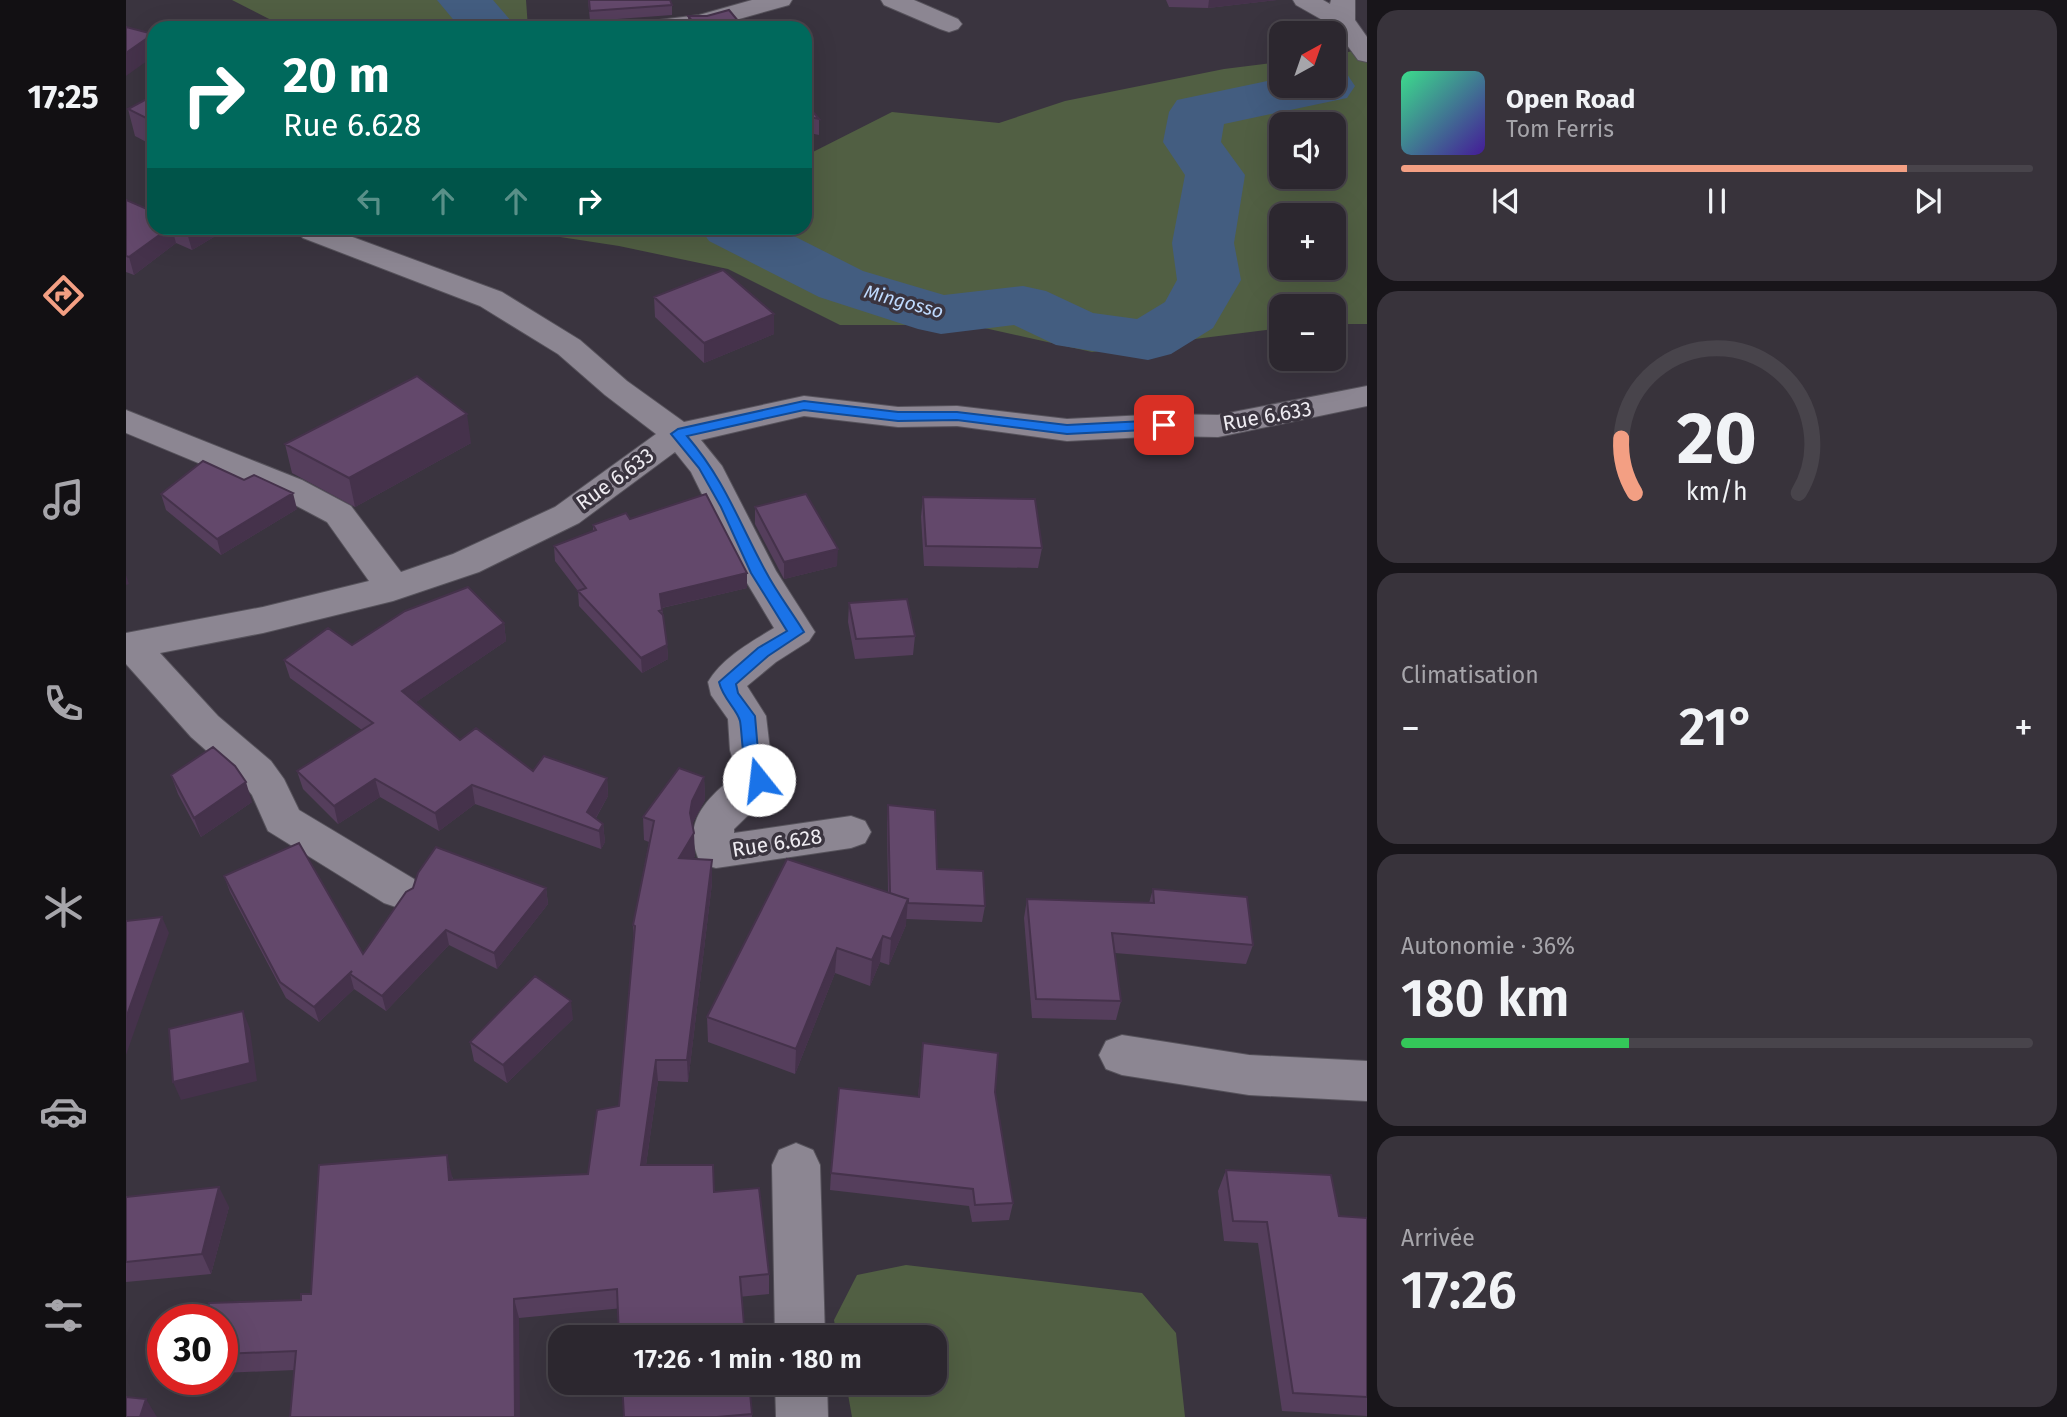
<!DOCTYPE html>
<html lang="fr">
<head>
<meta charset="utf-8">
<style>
	body { margin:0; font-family:"Fira Sans",sans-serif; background:#38333b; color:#f1f3f6; height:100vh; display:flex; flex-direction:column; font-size:26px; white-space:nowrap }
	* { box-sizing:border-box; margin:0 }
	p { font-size:23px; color:#a6a5aa }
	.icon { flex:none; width:38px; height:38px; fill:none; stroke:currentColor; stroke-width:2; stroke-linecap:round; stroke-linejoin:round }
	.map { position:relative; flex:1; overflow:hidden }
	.panel { display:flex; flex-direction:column; gap:10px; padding:10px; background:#18151a; width:700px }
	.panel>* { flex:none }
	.guide { position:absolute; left:21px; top:21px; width:665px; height:214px; border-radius:21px; box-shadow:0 7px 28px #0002,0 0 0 2px #48444b; background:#00695c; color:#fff; overflow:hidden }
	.needle { width:46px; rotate:40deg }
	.buttons { position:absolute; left:1143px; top:21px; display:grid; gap:14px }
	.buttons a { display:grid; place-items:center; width:77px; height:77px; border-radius:14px; background:#2c272f; box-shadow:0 7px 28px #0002,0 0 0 2px #48444b; font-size:35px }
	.speed { position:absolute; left:21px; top:1304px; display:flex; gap:14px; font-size:35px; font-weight:700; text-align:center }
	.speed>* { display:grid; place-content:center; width:91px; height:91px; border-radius:50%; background:#2c272f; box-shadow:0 7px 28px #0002,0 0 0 2px #48444b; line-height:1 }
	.speed .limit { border:10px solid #d22; background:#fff; color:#111 }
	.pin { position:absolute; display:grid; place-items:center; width:60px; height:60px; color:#fff; margin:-30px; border-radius:14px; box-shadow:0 4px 10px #0006 }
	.me { position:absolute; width:77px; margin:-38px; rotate:344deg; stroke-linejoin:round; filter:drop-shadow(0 0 5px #0008) }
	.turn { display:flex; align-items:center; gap:24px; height:147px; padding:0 21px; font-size:32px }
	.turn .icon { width:91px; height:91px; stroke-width:2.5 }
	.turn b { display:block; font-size:49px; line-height:60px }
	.lanes { display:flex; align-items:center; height:66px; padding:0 21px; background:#0003; justify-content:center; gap:35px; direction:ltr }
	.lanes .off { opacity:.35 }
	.big { font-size:52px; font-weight:600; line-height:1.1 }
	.panel .tile { flex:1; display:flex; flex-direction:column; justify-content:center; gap:10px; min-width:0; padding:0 24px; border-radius:21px; background:#38333b }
	.panel .dial { align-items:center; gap:0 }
	.dial svg { height:182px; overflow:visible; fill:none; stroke:#48444b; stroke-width:7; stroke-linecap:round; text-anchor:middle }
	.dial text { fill:#f1f3f6; stroke:none }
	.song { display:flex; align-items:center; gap:21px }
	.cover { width:84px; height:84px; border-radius:10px; background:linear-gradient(135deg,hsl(150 70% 55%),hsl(260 70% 35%)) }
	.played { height:7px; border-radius:4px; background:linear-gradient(90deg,#f39f83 80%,#48444b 80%) }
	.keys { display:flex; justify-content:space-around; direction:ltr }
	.heat { display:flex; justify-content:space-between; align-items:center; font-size:38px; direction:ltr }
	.charge { height:10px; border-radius:5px; background:linear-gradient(90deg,#34c759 36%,#48444b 0) }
	.trip { position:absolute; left:422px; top:1325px; width:399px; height:70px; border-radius:21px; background:#2c272f; box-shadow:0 7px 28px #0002,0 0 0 2px #48444b; font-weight:600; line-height:70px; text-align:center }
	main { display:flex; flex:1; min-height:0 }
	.tabs { display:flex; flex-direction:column; width:126px; justify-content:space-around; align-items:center; background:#121013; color:#a6a5aa }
	.tabs .icon { width:49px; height:49px }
	.tabs .active { color:#f39f83 }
	.tabs b { font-size:32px; color:#f1f3f6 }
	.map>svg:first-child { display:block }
	.green { fill:#515f43; fill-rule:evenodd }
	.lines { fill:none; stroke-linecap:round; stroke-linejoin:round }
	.river { fill:#435d80; fill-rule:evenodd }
	.minor-casing { stroke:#56525b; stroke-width:2 }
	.minor { fill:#8c8692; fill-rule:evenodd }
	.wall { fill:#553e5c }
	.shaded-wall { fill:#45324b }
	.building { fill:#63486b; stroke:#45324b; stroke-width:2 }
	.route { fill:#1a73e8; stroke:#114b97; stroke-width:2 }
	.labels { text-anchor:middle; stroke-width:7; stroke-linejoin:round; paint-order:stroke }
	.far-water-label { font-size:19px; font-style:italic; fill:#bfdafe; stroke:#3a343f }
	.street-label { font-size:21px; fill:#eeebf1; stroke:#3a343f }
</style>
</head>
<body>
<main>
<nav class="tabs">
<b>17:25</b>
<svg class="icon active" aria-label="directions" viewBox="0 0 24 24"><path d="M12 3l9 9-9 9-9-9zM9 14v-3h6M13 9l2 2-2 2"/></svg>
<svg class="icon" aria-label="music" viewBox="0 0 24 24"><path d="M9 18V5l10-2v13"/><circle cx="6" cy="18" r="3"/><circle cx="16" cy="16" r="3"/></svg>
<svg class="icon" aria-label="phone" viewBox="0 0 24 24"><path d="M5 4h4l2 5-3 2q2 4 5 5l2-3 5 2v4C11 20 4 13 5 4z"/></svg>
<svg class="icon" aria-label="climate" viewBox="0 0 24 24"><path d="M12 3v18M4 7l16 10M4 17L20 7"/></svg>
<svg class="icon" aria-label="car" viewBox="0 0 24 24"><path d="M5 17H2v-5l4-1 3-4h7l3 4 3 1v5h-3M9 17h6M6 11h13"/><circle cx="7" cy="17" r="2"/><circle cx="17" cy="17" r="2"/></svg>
<svg class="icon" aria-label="filters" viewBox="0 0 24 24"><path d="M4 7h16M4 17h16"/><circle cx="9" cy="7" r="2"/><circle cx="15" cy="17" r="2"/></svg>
</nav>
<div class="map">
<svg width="1241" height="1417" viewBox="0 0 1241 1417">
	<rect width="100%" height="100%" fill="#3a343f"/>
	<path class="green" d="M106,0H400L402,28H149L151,23Z
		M1241,48V324H1208V306H1155V328L966,352L845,325H714L602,269L493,246L376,228H679V156L766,112L873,123L939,101L1098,69L1155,62V86H1208V55ZM1155,124H1208V177H1155ZM1155,215H1208V268H1155Z
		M780,1265L1016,1293L1050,1333L1059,1417H726L720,1383L808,1382V1337H711L708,1320L731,1275Z"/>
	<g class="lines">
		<path class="river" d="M311,0H367L385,21V28H331V24Z
			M1208,71L1221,74L1229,86L1221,98L1098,124L1095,142L1119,175L1108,243L1115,280L1087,328L1045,354L1022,360L930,345L888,325L815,334L792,329L693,297L583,241L574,228H652L737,271L818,295L897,286L920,291L967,313L1011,319L1039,302L1051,280L1046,243L1059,175L1037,142L1043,112L1051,100L1155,78V86H1208Z"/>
		<defs>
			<path id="minor" d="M626,0H666L663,5L581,28H505L509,23L573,15Z
				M755,0H788L832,19L836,24L832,29L823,32L814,29L758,5Z
				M1167,0H1197L1204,4L1205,0H1229V20L1241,37V62L1232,60L1207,26L1170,5Z
				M175,228H202L376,292L454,340L501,381L558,422L678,396L772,407L831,406L941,419L1039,414L1092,415L1241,386V406L1092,437L1039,436L941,441L831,426L772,427L678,416L575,440L596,466L650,571L689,632L683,641L650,662L621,686L640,716L644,750L653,780L647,791L608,829V833L725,816L739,821L745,832L739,843L725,848L590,868L575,864C554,823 580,799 611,774L604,750L602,719L585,695L582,682C596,658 625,642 648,628L615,573L565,472L549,452L453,523L353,572L267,601L137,633L34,653L92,716L145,761L158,779L173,810L288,879L294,891L288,903L273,908L258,903L142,831L126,795L116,782L65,737L0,664V633L137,607L243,581L201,522L152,496L0,433V410L176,480L225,506L275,572L327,554L429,507L530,434L479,395L432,354L354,306L177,238L172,232Z
				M996,1035L1123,1055L1241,1061V1101L1123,1095L996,1075L980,1069L973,1055L980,1041Z
				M670,1143L687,1150L694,1165L699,1337H649L646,1165L653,1150Z
				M649,1382H701L702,1417H650Z"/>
		</defs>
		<use href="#minor" class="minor-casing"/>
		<use href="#minor" class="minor"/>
	</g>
	<path class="wall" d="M462,0L546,5V15L464,21Z
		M1040,0H1151L1082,8L1043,7Z
		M562,16L618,28H562Z
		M28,95V146L9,136L2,109Z
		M679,102L693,119V135L679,132Z
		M0,200L28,228H103L66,250L50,243L8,275L0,272Z
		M528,297L648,314V334L578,363L529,317Z
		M345,443L229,507L166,473L159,444Z
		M118,480L171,509L95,555L40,510L35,494Z
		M797,497L916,548L912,568L798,566L795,517Z
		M629,507L711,566L658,579L629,524Z
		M504,519L621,588L536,608L541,645L542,659L516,673L453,606L452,591L429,561L428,546L467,531V525Z
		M723,603L789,636L787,655L729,659L722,622Z
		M378,623L380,641L290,702L334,740L407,771L481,778L482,796L470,818L477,824L479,842L475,849L349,804L313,831L254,797L212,824L177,789L171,771L236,730L164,678L158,660L226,645Z
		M45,775L126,802L75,837L52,794Z
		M578,777L579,800L566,824L569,856L567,859L586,860V883L562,1082L532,1081L520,1165L588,1192L643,1274V1294L393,1318L169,1370L96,1373V1320L175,1300L185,1294L326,1176L327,1180L462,1174L493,1106L508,939L507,925L523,842L518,840L517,817Z
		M762,805L811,869L859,906L856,922L780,919V925L763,965L754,962L744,986L709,973L669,1074L582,1042L581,1017L762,892L761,822Z
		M98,876L237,954L420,888L422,904L371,969L323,945L260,1011L228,989L193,1022L160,998L104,892Z
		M1027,889L1127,945L1120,964L989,953L995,1001L990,1020L906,1018L898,918L901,899L1023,903Z
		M447,1019L381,1083L348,1061L344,1042Z
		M797,1043L869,1092L887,1203L883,1220L846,1222L843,1206L704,1190L705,1173L792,1097Z
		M1100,1170L1213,1216L1241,1218V1416L1156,1411L1132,1243L1098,1241L1092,1191Z
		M0,1197L103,1207L85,1274L0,1282Z
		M623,1382L626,1417H498Z"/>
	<path class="shaded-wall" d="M1083,0H1151L1082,8Z
		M27,34L28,56L0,76V53Z
		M43,228H46L50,243L8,275L3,257Z
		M70,228H103L66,250L61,233Z
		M648,314V334L578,363V343Z
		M341,414L345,443L229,507L223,478Z
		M167,493L171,509L95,555L91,539Z
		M712,549L711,566L658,579V562Z
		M621,573V588L535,608L534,594Z
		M0,575L3,584L0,585Z
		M378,623L380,641L280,709L276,691Z
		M541,645L542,659L516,673L515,658Z
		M578,777L579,800L566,824L564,813L566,801Z
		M481,778L482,796L464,828L461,812Z
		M249,779L254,797L212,824L208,806Z
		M120,782L126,802L75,837L68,818Z
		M346,785L349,804L313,831L309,813Z
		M477,824L479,842L475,849L473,831Z
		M568,833L569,856L554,881L553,858Z
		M586,860V883L562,1082L561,1060Z
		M420,888L422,904L371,969L368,953Z
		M782,899L780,925L763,965L765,939Z
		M36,917L43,933L0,1055V1018Z
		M320,930L323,945L260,1011L256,996Z
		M757,936L754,962L744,986L746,960Z
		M711,948L709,973L669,1074L670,1049Z
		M226,971L224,974L228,989L193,1022L188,1007Z
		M445,1001L447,1019L381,1083L377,1065Z
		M117,1011L124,1029L131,1081L55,1100L47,1082Z
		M530,1060L532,1081L517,1186L515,1165Z
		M321,1155L326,1176L328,1200L323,1180Z
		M93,1187L103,1207L85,1274L76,1254Z
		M388,1299L393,1318L394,1417H389Z
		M20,1399L31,1417H14Z"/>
	<path class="building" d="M463,0H544L546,5L464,11Z
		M603,10L618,28H572L562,16H581Z
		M0,27L27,34L0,53Z
		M28,95V122L2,109Z
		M679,102L693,119L679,116Z
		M0,200L28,212V228H43L3,257L0,256Z
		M49,228H70L61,233Z
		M597,270L648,314L578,343L528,297Z
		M291,376L341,414L223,478L159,444Z
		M77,461L118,480L128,475L167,493L91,539L35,494Z
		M580,494L621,573L534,594L536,610L533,611L537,615L541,645L515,658L452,591L460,588L428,546L470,530L467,525L500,513L504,519Z
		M680,494L712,549L658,562L629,507Z
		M797,497L909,499L916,548L800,546Z
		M342,587L378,623L276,691L334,740L350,728L407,771L418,756L481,778L461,812L477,824L473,831L346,785L309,813L249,779L208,806L171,771L247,723L158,660L202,628L226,645L279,611Z
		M781,599L789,636L730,639L723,603Z
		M87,747L109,766L120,782L68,818L45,775Z
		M553,768L578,777L566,801L564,813L568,833L553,858L586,860L561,1060H530L515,1165H587L588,1192L633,1188L643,1274L614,1277L619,1337H493L491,1289L388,1299L389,1417H164L170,1351L96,1354V1320H80L83,1303L175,1300V1294H185L193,1165L321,1155L323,1180L462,1174L471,1110L493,1106L509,926L507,925L528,821L517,817Z
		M762,805L809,810L811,869L857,871L859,906L782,903V899L764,893Z
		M173,843L237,954L280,892L287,888L292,873L310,847L420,888L368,953L320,930L256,996L224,974L226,971L188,1007L154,982L98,876Z
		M661,859L782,899L765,939L757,936L746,960L711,948L670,1049L581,1017Z
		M1027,889L1121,897L1127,945L986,933L995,1001L910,999L901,899L1028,903Z
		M36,917L0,1018V921Z
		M409,976L445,1001L377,1065L344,1042Z
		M117,1011L124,1063L47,1082L43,1029Z
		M797,1043L872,1053L869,1092L887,1203L849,1205L847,1189L705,1173L713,1088L793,1097Z
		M1100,1170L1205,1175L1213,1216L1241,1218V1397L1167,1393L1141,1222L1107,1221Z
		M93,1187L76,1254L0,1262V1197Z
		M496,1382H623L626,1414L591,1417H498Z
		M0,1397L20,1399L14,1417H0Z"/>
	<path class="route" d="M678,401L772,412H831L941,425L1038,420L1045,425L1038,429L941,434L831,420L772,421L678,410L561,436C600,482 612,521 640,572C651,593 666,612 678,632L642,656L610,684L612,693L629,716L632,751L642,780L633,786C615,780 617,737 614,721C611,709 597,699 593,682L632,648L661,631L625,573L595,507L573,468L545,434L552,429Z"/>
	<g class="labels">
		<g class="far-water-label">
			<text transform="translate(778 301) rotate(15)" y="7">Mingosso</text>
		</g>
		<g class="street-label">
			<text transform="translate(1141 416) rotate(-10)" y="7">Rue 6.633</text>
			<text transform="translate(489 479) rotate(-36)" y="7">Rue 6.633</text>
			<text transform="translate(651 843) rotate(-9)" y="7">Rue 6.628</text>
		</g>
	</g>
</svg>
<div class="buttons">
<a><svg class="needle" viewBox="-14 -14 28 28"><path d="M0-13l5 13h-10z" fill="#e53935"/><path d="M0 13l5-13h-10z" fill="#a6a5aa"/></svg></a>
<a><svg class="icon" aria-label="sound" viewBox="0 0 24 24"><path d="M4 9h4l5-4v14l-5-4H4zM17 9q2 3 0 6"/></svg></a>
<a>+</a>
<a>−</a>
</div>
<div class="speed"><div class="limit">30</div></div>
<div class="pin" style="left:1038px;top:425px;background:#d93025"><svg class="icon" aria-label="arrive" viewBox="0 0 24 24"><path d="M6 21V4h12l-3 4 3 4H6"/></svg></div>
<svg class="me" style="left:633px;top:780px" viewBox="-20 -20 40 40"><circle r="19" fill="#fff"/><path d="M0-13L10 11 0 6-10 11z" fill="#1a73e8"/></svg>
<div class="trip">17:26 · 1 min · 180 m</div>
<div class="guide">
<div class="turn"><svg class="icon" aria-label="right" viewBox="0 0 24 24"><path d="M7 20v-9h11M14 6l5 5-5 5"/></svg><div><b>20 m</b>Rue 6.628</div></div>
<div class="lanes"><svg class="icon off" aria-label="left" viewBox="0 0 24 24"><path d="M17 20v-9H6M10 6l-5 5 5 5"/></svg><svg class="icon off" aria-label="ahead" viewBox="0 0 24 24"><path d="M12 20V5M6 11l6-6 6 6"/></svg><svg class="icon off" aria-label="ahead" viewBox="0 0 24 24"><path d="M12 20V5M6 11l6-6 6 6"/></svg><svg class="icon" aria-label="right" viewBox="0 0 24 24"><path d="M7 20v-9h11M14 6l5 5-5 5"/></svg></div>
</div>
</div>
<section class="panel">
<div class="tile">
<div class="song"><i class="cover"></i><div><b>Open Road</b><p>Tom Ferris</p></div></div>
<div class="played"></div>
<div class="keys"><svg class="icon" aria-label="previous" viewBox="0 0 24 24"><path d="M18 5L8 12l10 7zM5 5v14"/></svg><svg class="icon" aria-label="pause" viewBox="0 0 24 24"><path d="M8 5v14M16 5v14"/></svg><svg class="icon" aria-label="next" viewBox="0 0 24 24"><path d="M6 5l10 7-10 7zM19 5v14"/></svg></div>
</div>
<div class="tile dial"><svg viewBox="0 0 100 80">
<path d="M14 69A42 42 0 1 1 86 69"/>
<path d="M14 69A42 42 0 0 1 8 45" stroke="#f39f83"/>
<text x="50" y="56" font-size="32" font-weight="700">20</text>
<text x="50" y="72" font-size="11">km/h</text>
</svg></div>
<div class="tile"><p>Climatisation</p>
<div class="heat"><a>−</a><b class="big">21°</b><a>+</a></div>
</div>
<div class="tile"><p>Autonomie · 36%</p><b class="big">180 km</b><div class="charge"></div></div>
<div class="tile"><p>Arrivée</p><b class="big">17:26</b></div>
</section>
</main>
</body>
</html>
